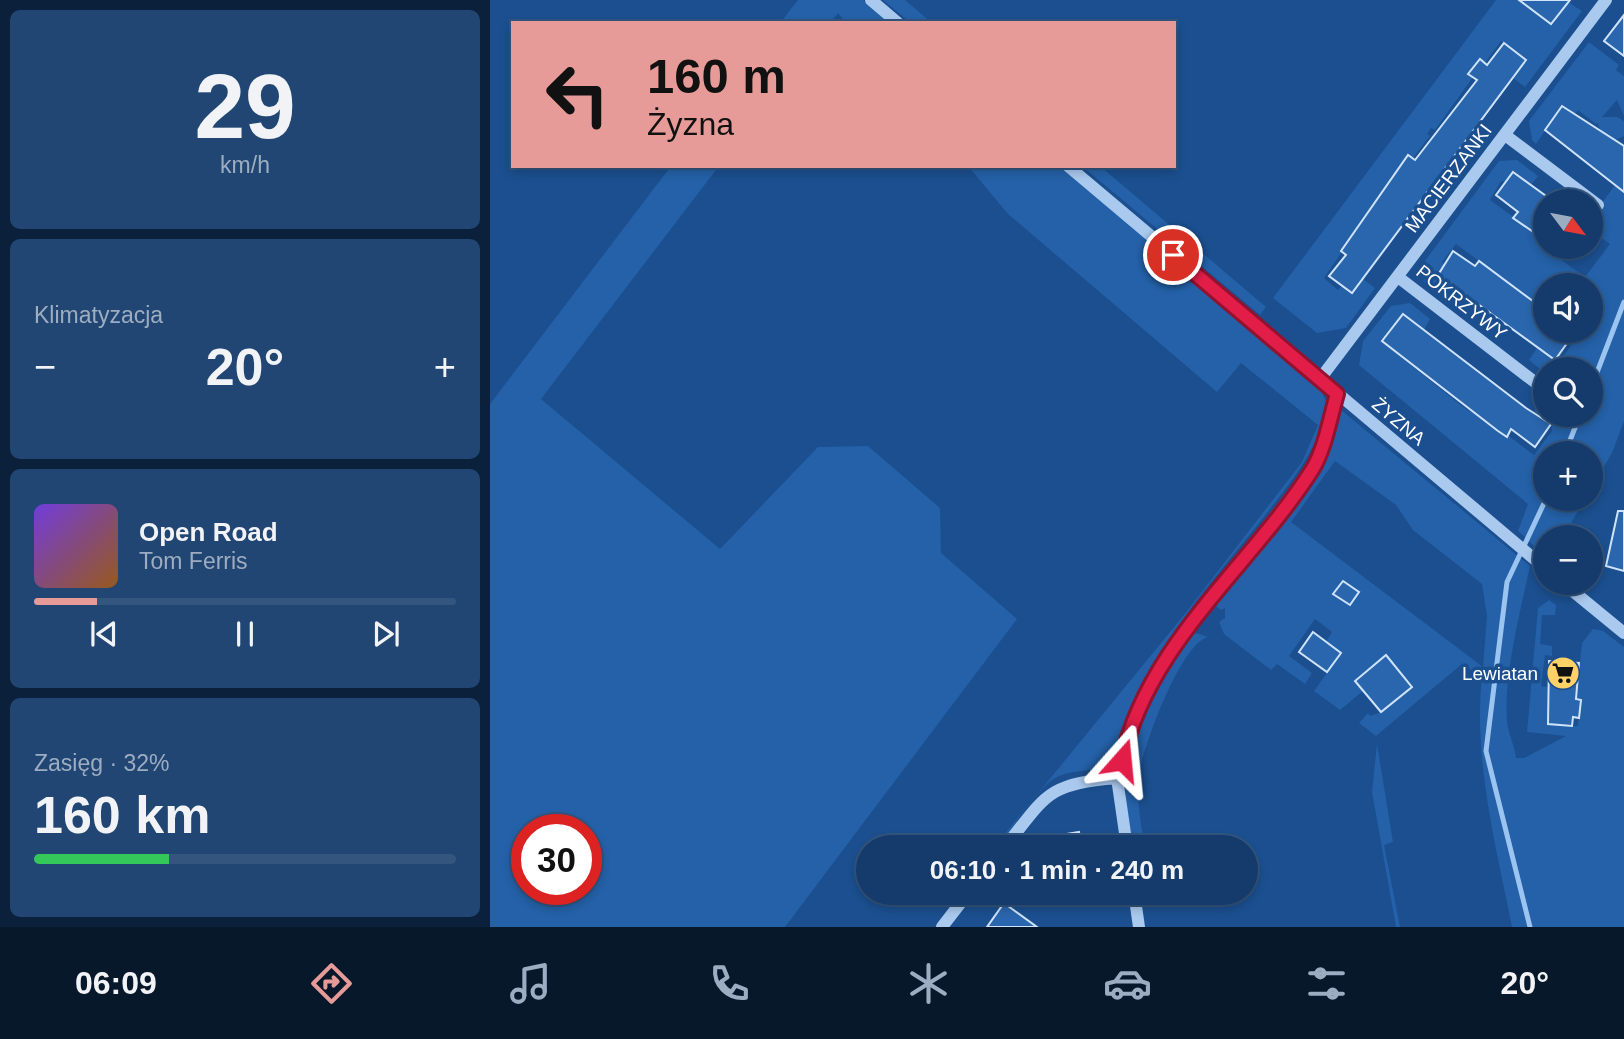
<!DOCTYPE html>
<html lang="pl">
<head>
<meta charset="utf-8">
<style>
	body { margin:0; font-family:Helvetica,sans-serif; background:#214673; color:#f1f3f6; height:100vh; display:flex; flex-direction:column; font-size:26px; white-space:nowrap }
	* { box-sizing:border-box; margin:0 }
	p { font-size:23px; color:#9dadc1 }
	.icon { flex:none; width:38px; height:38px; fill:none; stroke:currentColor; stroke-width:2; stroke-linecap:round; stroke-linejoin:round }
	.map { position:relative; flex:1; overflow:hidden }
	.panel { display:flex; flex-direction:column; gap:10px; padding:10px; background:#0b203b; width:490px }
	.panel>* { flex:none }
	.hud { position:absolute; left:21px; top:21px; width:665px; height:147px; border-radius:0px; box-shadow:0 4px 10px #0003,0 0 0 2px #33557e; background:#e69b98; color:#111; overflow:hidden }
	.needle { width:46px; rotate:122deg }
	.controls { position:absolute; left:1043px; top:189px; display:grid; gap:14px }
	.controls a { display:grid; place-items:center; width:70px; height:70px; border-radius:50%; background:#143b6b; box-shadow:0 4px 10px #0003,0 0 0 2px #33557e; font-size:35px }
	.speed { position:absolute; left:21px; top:814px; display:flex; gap:14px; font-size:35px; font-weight:700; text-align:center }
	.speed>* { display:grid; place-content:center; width:91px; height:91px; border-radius:50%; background:#143b6b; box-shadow:0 4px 10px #0003,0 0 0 2px #33557e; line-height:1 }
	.speed .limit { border:10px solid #d22; background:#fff; color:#111 }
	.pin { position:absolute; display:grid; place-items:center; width:60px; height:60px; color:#fff; margin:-30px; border:4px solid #fff; border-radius:50%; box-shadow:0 2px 7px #0007 }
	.me { position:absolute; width:77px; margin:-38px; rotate:18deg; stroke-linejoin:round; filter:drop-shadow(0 0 5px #0008) }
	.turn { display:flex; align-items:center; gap:24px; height:147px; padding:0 21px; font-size:32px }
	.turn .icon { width:91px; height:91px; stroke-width:2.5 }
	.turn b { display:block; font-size:49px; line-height:60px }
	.big { font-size:52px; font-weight:600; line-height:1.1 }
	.panel .widget { flex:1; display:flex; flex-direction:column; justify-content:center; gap:10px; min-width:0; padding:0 24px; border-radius:10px; background:#214673 }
	.panel .dial { align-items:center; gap:0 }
	.dial b { font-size:91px; line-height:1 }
	.song { display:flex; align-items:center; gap:21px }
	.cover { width:84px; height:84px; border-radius:10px; background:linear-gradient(135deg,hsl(260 70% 55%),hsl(30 70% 35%)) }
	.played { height:7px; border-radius:4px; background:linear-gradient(90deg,#e69b98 15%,#33557e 15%) }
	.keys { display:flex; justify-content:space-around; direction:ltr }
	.heat { display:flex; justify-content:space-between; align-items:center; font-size:38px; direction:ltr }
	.charge { height:10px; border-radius:5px; background:linear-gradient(90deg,#34c759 32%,#33557e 0) }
	.trip { position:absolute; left:366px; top:835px; width:402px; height:70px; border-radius:35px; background:#143b6b; box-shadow:0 4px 10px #0003,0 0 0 2px #33557e; font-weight:600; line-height:70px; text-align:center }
	.tabs { display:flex; height:112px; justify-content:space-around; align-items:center; background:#08182b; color:#9dadc1 }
	.tabs .icon { width:49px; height:49px }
	.tabs .on { color:#e69b98 }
	.tabs b { font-size:32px; color:#f1f3f6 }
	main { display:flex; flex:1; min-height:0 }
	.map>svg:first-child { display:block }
	.green { fill:#2461a8; fill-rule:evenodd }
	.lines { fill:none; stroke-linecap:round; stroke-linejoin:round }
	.stream { stroke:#9cc4f0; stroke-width:5 }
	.building { fill:#2a66ad; stroke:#cfe3fa; stroke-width:2 }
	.minor { stroke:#a9c9ee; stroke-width:12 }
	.route-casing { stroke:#92132f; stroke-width:18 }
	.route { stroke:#e11d48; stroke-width:12 }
	.labels { text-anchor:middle; stroke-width:7; stroke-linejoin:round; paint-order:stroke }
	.street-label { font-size:19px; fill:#fff; stroke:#1b4f8f }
	.poi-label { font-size:19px; fill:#fff; stroke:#1b4f8f; text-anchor:end }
</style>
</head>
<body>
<main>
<section class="panel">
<div class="widget dial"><b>29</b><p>km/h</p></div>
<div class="widget"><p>Klimatyzacja</p>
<div class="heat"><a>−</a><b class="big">20°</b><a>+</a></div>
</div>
<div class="widget">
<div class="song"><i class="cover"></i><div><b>Open Road</b><p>Tom Ferris</p></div></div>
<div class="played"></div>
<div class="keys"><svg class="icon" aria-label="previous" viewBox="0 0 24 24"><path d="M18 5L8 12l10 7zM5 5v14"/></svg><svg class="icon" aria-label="pause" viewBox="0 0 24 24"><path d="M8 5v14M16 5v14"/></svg><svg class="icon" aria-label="next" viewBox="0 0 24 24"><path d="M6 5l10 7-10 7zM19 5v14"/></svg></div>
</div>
<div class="widget"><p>Zasięg · 32%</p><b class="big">160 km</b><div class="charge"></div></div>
</section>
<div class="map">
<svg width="1134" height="927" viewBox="0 0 1134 927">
	<rect width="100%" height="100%" fill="#1b4f8f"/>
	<path class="green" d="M308,0H373L400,23H356L348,13L340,23H290Z
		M393,0H415L442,23H421Z
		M1006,0H1029L1060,24L1078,2L1092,11L1035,87L1023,78L1036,60L1011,41L995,63L990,59L979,74L983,77L945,130L941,128L937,134L940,136L923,158L918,155L834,278L848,290L852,286L862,293L873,279L885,288L856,328L827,333L783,298Z
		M1099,42L1129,65L1126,70L1134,76V116L1127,100L1112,117H1127L1134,121V136L1125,140C1116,136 1110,133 1108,123L1106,124L1088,110L1084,115L1072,106L1046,144L1042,140L1039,121Z
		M1027,160L1048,176L1041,185L1011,181L1000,200L1054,239L1055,247H1061L1059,251L1095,277L1120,244L1101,230V218L1125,185L1134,192V421L1122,453L1101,488V453H1055V499H1095L1077,530L1072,526L1044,546L1028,531L1038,504L869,365L873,341L901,306L920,303L940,319L934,330L913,314L892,342L972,406L981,412L983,409L1044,455L1062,431L1061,424L1044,411L1055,396V415H1101V369H1055V373L1039,360L1047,348L1069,362L1087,337L1080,331H1101V285H1055V310L966,244L952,262L955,265L948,275L965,287L958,298L934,283L932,265L1009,161Z
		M181,166H229L51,399L230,549L328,447L378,446L450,508L451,553L527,619L295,927H0V404ZM37,830H96V889H37Z
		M478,166H571L827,384L838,404C829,449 801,482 773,518C736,565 687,620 659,672C644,700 640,735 619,759C606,775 582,768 565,778C550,786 520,831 507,847H504L694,615L812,462L828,425L751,363L727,392L518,214Z
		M592,166H610L776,307L770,315Z
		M851,410L1040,566C1031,609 1011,685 1018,727C1020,738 1025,747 1026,758H1034L1076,736L1037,732L1048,608L1059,600L1066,605L1065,615H1052L1050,644L1062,646V656L1055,655L1051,686L1058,687V724L1088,726L1090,700L1086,699L1092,643L1103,629L1113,631L1134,647V927H1022C1006,846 983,760 992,677L972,664L886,736L869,723L878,713L880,716L891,712L922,687L895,656L865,681L873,691L850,710L824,691L851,653L836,642L842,632L825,619L799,656L822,673L815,684L787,664L781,670L734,634L729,622L735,618V608L731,610L726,606L729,595L831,465ZM845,461L906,505L923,530L992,584L997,616L993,667L801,522Z
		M706,633L718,637C691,643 652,749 649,776C646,798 651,825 655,847H643C640,825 634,799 636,777C640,739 671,652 706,633Z
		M887,744L903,842L894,845L910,927H906L882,792Z"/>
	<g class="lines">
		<path class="stream" d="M1101,388L1134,302
			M1075,453L1090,415
			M1040,927L996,751L1017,582L1056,499"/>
	</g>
	<path class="building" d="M1029,0H1080L1061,24Z
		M1134,15V56L1114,41Z
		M1014,43L1036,60L862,293L839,276L856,255L851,251L918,155L925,160L987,80L978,74L990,59L997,65Z
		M1072,106L1134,146V192L1055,130Z
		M1023,172L1063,201H1055V240L1023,218L1028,212L1006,195Z
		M963,251L985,266L989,261L1055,310V331H1068L1080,339L1065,360L948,275Z
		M913,314L1036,408L1061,424L1045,447L1021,429L1017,437L1008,431L892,341Z
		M1128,511H1134V571L1116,566Z
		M853,581L869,592L860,605L843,594Z
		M823,632L851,653L837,672L809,652Z
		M896,655L922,687L891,712L865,681Z
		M1059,661L1089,663L1086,699L1091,700L1089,718L1083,717L1082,726L1058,724Z
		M589,832L591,847H546V839Z
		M514,903L547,927H497Z"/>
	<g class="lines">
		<path class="minor" d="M381,0L408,23
			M1015,135L1108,205
			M578,166L1055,568
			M908,277L1046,383
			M830,379L1116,0
			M1073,583L1134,633
			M515,847C557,794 557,784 627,778
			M637,847L627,778L636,742L668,668L823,468L847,394
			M644,892L649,927
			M452,927L479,892"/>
	</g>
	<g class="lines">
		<defs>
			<path id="route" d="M632,760C658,643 760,567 822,470C835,449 840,418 847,394L683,255"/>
		</defs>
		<use href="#route" class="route-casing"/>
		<use href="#route" class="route"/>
	</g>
	<defs>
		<symbol id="supermarket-disc" viewBox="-11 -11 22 22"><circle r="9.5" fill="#ffd166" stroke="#1b4f8f"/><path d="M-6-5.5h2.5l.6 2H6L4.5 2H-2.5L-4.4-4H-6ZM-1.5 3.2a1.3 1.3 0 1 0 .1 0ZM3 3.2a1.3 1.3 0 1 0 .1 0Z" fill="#111"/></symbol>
	</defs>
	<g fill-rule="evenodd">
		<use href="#supermarket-disc" x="1054" y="654" width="38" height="38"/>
	</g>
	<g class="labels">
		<g class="street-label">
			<text transform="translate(958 178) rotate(-53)" y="7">MACIERZANKI</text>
			<text transform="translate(972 302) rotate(38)" y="7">POKRZYWY</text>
			<text transform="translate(909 421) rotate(40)" y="7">ŻYZNA</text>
		</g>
		<g class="poi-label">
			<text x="1048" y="680">Lewiatan</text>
		</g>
	</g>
</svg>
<div class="controls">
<a><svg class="needle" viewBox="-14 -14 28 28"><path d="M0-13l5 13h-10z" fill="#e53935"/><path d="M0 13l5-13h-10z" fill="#9dadc1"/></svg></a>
<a><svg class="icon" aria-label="sound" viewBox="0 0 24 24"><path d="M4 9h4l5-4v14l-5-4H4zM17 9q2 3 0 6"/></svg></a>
<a><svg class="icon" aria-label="search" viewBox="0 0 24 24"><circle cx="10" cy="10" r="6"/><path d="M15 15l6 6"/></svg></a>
<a>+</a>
<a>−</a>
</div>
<div class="speed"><div class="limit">30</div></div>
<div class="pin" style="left:683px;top:255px;background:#d93025"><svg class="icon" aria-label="arrive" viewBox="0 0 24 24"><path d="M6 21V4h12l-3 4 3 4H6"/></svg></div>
<svg class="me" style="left:632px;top:760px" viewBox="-20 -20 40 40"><path d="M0-17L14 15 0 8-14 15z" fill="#e11d48" stroke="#fff" stroke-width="4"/></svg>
<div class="trip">06:10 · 1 min · 240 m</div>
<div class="hud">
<div class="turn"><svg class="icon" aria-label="left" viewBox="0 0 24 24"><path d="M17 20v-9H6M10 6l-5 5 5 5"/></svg><div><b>160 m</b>Żyzna</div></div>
</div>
</div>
</main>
<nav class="tabs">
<b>06:09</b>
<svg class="icon on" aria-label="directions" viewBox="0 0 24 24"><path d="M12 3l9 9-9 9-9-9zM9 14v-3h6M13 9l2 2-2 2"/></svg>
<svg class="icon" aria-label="music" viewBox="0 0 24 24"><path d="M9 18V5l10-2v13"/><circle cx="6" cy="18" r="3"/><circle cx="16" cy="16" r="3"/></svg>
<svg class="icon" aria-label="phone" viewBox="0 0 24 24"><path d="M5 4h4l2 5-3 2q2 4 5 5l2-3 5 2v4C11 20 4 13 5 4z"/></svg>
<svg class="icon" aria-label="climate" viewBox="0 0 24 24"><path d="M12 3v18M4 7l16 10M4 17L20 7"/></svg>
<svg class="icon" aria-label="car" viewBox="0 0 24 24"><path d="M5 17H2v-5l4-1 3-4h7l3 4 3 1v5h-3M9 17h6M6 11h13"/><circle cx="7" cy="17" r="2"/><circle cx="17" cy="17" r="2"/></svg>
<svg class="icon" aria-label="filters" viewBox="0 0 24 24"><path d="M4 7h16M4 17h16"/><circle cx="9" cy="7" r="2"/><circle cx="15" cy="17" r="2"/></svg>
<b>20°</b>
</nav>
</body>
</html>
